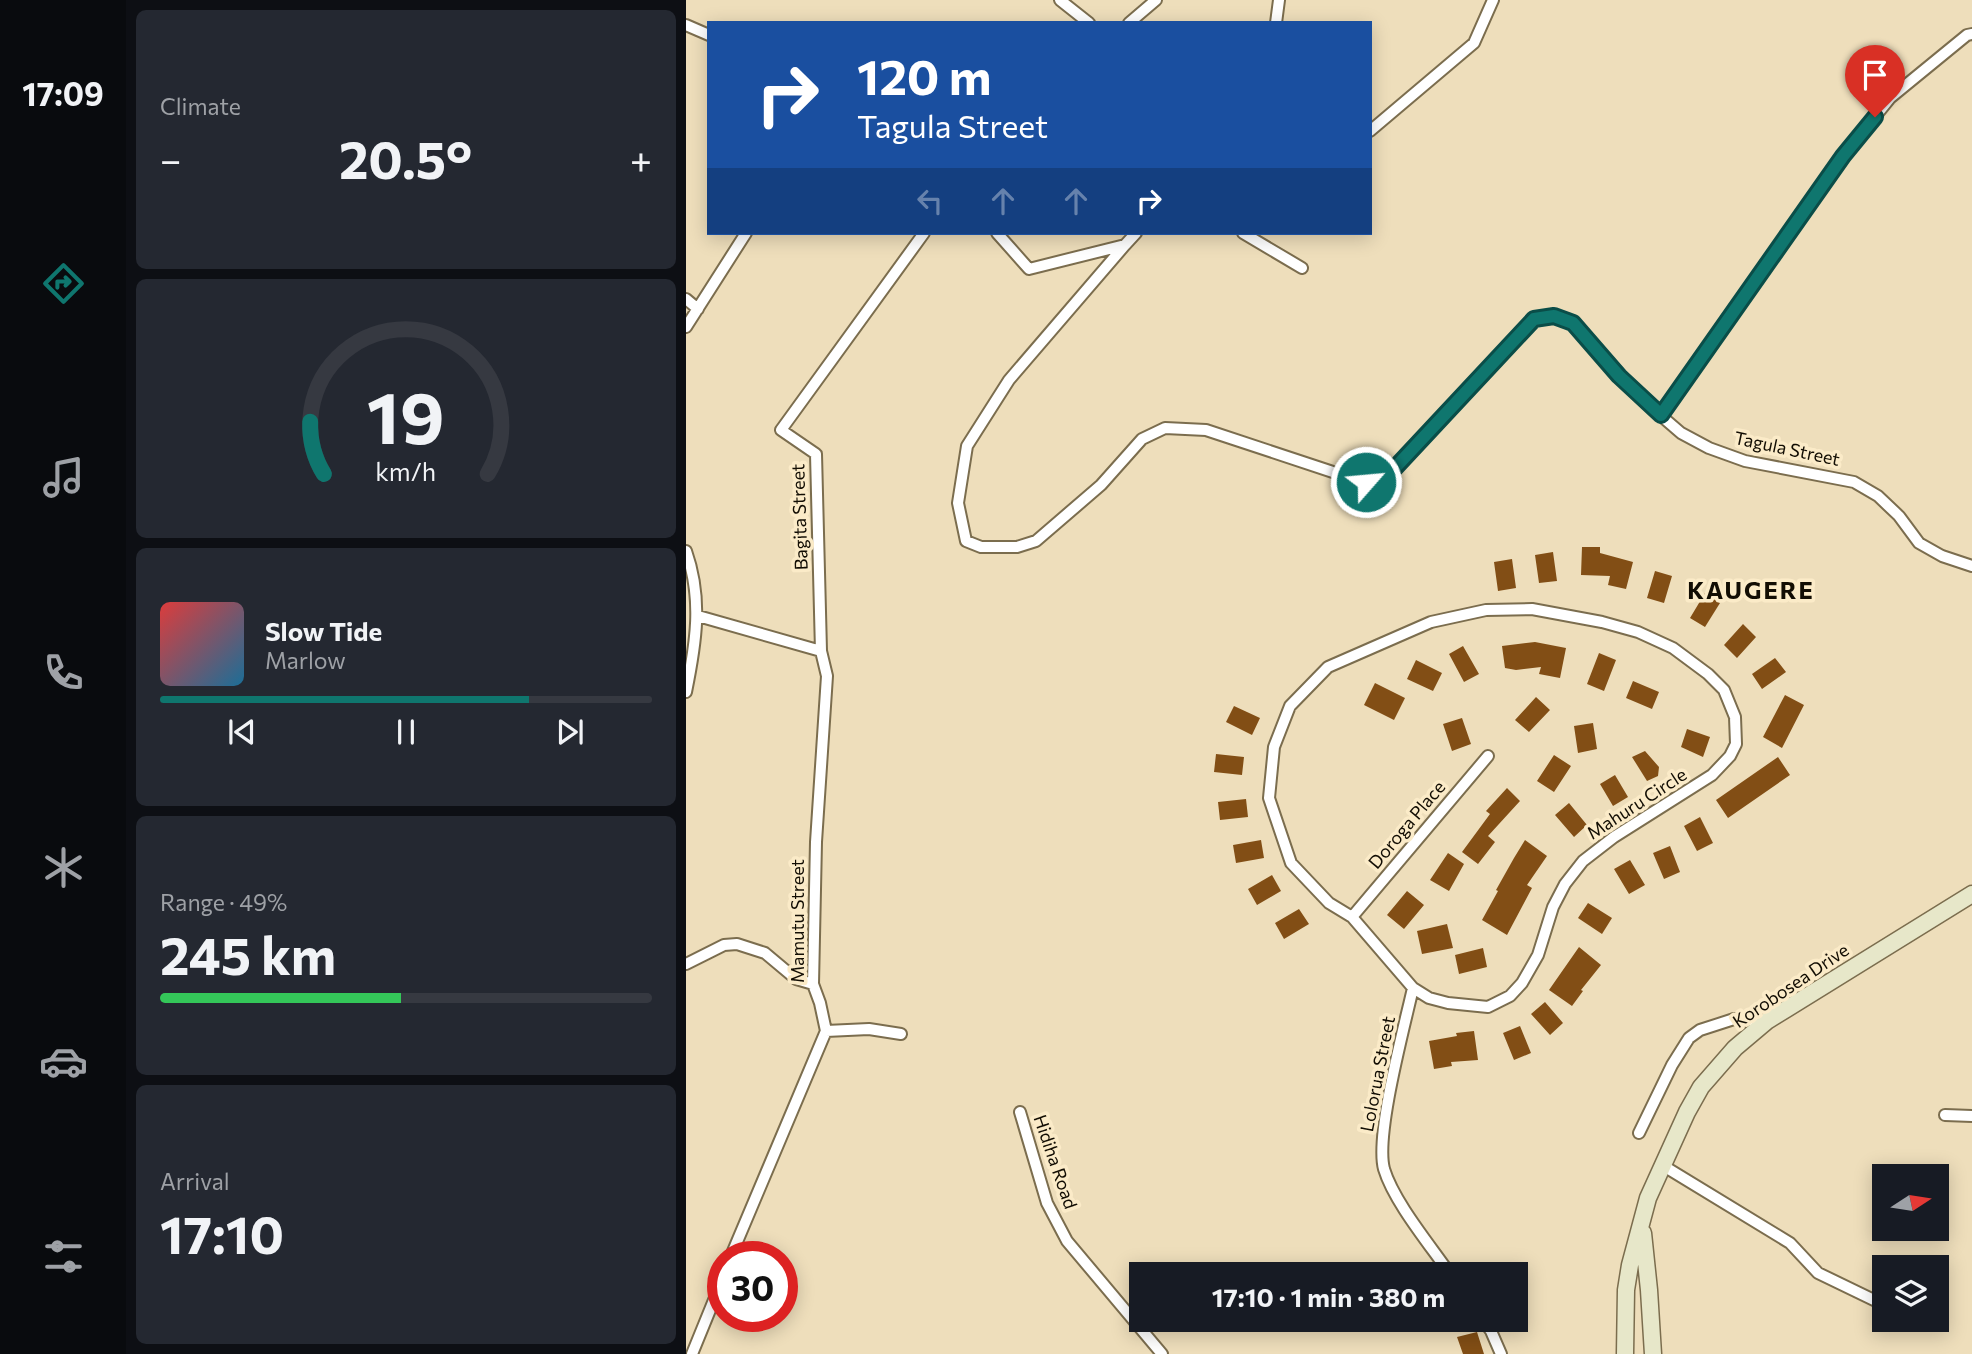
<!DOCTYPE html>
<html lang="en">
<head>
<meta charset="utf-8">
<style>
	body { margin:0; font-family:Commissioner,sans-serif; background:#242831; color:#f1f3f6; height:100vh; display:flex; flex-direction:column; font-size:26px; white-space:nowrap }
	* { box-sizing:border-box; margin:0 }
	p { font-size:23px; color:#9ea1a6 }
	.icon { flex:none; width:38px; height:38px; fill:none; stroke:currentColor; stroke-width:2; stroke-linecap:round; stroke-linejoin:round }
	.map { position:relative; flex:1; overflow:hidden }
	.side { display:flex; flex-direction:column; gap:10px; padding:10px; background:#0d0f14; width:560px }
	.side>* { flex:none }
	.top-card { position:absolute; left:21px; top:21px; width:665px; height:214px; border-radius:0px; box-shadow:0 4px 18px #0003; background:#1a4fa0; color:#fff; overflow:hidden }
	.needle { width:46px; rotate:78deg }
	.buttons { position:absolute; left:1186px; top:1164px; display:grid; gap:14px }
	.buttons a { display:grid; place-items:center; width:77px; height:77px; border-radius:0px; background:#171b24; box-shadow:0 4px 18px #0003; font-size:35px }
	.speed { position:absolute; left:21px; top:1241px; display:flex; gap:14px; font-size:35px; font-weight:700; text-align:center }
	.speed>* { display:grid; place-content:center; width:91px; height:91px; border-radius:50%; background:#171b24; box-shadow:0 4px 18px #0003; line-height:1 }
	.speed .limit { border:10px solid #d22; background:#fff; color:#111 }
	.pin { position:absolute; display:grid; place-items:center; width:60px; height:60px; color:#fff; margin:-72px -30px; border-radius:50% 50% 50% 0; rotate:-45deg; box-shadow:0 0 7px #0007 }
	.pin .icon { rotate:45deg }
	.me { position:absolute; width:77px; margin:-38px; rotate:63deg; stroke-linejoin:round; filter:drop-shadow(0 0 5px #0008) }
	.turn { display:flex; align-items:center; gap:24px; height:147px; padding:0 35px; font-size:32px }
	.turn .icon { width:91px; height:91px; stroke-width:2.5 }
	.turn b { display:block; font-size:49px; line-height:60px }
	.lanes { display:flex; align-items:center; height:66px; padding:0 35px; background:#0003; justify-content:center; gap:35px; direction:ltr }
	.lanes .off { opacity:.35 }
	.big { font-size:52px; font-weight:700; line-height:1.1 }
	.side .card { flex:1; display:flex; flex-direction:column; justify-content:center; gap:10px; min-width:0; padding:0 24px; border-radius:10px; background:#242831 }
	.side .dial { align-items:center; gap:0 }
	.dial svg { height:182px; overflow:visible; fill:none; stroke:#363941; stroke-width:7; stroke-linecap:round; text-anchor:middle }
	.dial text { fill:#f1f3f6; stroke:none }
	.song { display:flex; align-items:center; gap:21px }
	.cover { width:84px; height:84px; border-radius:10px; background:linear-gradient(135deg,hsl(0 70% 55%),hsl(200 70% 35%)) }
	.played { height:7px; border-radius:4px; background:linear-gradient(90deg,#0f766e 75%,#363941 75%) }
	.keys { display:flex; justify-content:space-around; direction:ltr }
	.heat { display:flex; justify-content:space-between; align-items:center; font-size:38px; direction:ltr }
	.charge { height:10px; border-radius:5px; background:linear-gradient(90deg,#34c759 49%,#363941 0) }
	.trip { position:absolute; left:443px; top:1262px; width:399px; height:70px; border-radius:0px; background:#171b24; box-shadow:0 4px 18px #0003; font-weight:700; line-height:70px; text-align:center }
	main { display:flex; flex:1; min-height:0 }
	.tabs { display:flex; flex-direction:column; width:126px; justify-content:space-around; align-items:center; background:#090b0e; color:#9ea1a6 }
	.tabs .icon { width:49px; height:49px }
	.tabs .active { color:#0f766e }
	.tabs b { font-size:32px; color:#f1f3f6 }
	.map>svg:first-child { display:block }
	.building { fill:#824e15 }
	.lines { fill:none; stroke-linecap:round; stroke-linejoin:round }
	.minor-casing { stroke:#7b6d4e; stroke-width:14 }
	.secondary-casing { stroke:#7b6d4e; stroke-width:19 }
	.minor { stroke:#fff; stroke-width:10 }
	.secondary { stroke:#e7e7c9; stroke-width:16 }
	.route-casing { stroke:#0a4d48; stroke-width:18 }
	.route { stroke:#0f766e; stroke-width:12 }
	.labels { text-anchor:middle; stroke-width:7; stroke-linejoin:round; paint-order:stroke }
	.street-label { font-size:18px; fill:#120d03; stroke:#fbebc8 }
	.district-label { font-size:24px; font-weight:bold; letter-spacing:2px; fill:#120d03; stroke:#fbebc8 }
</style>
</head>
<body>
<main>
<nav class="tabs">
<b>17:09</b>
<svg class="icon active" aria-label="directions" viewBox="0 0 24 24"><path d="M12 3l9 9-9 9-9-9zM9 14v-3h6M13 9l2 2-2 2"/></svg>
<svg class="icon" aria-label="music" viewBox="0 0 24 24"><path d="M9 18V5l10-2v13"/><circle cx="6" cy="18" r="3"/><circle cx="16" cy="16" r="3"/></svg>
<svg class="icon" aria-label="phone" viewBox="0 0 24 24"><path d="M5 4h4l2 5-3 2q2 4 5 5l2-3 5 2v4C11 20 4 13 5 4z"/></svg>
<svg class="icon" aria-label="climate" viewBox="0 0 24 24"><path d="M12 3v18M4 7l16 10M4 17L20 7"/></svg>
<svg class="icon" aria-label="car" viewBox="0 0 24 24"><path d="M5 17H2v-5l4-1 3-4h7l3 4 3 1v5h-3M9 17h6M6 11h13"/><circle cx="7" cy="17" r="2"/><circle cx="17" cy="17" r="2"/></svg>
<svg class="icon" aria-label="filters" viewBox="0 0 24 24"><path d="M4 7h16M4 17h16"/><circle cx="9" cy="7" r="2"/><circle cx="15" cy="17" r="2"/></svg>
</nav>
<section class="side">
<div class="card"><p>Climate</p>
<div class="heat"><a>−</a><b class="big">20.5°</b><a>+</a></div>
</div>
<div class="card dial"><svg viewBox="0 0 100 80">
<path d="M14 69A42 42 0 1 1 86 69"/>
<path d="M14 69A42 42 0 0 1 8 46" stroke="#0f766e"/>
<text x="50" y="56" font-size="32" font-weight="700">19</text>
<text x="50" y="72" font-size="11">km/h</text>
</svg></div>
<div class="card">
<div class="song"><i class="cover"></i><div><b>Slow Tide</b><p>Marlow</p></div></div>
<div class="played"></div>
<div class="keys"><svg class="icon" aria-label="previous" viewBox="0 0 24 24"><path d="M18 5L8 12l10 7zM5 5v14"/></svg><svg class="icon" aria-label="pause" viewBox="0 0 24 24"><path d="M8 5v14M16 5v14"/></svg><svg class="icon" aria-label="next" viewBox="0 0 24 24"><path d="M6 5l10 7-10 7zM19 5v14"/></svg></div>
</div>
<div class="card"><p>Range · 49%</p><b class="big">245 km</b><div class="charge"></div></div>
<div class="card"><p>Arrival</p><b class="big">17:10</b></div>
</section>
<div class="map">
<svg width="1286" height="1354" viewBox="0 0 1286 1354">
	<rect width="100%" height="100%" fill="#eedebb"/>
	<path class="building" d="M896,547H914V553L947,562L940,589L922,585L924,576L895,575Z
		M867,552L871,581L853,583L849,555Z
		M826,559L830,588L812,591L808,562Z
		M969,571L986,576L978,603L961,598Z
		M1019,593L1034,603L1019,627L1004,618Z
		M1057,624L1070,637L1051,658L1038,645Z
		M849,642L880,648L874,678L853,674L855,667L830,670L819,668L816,646Z
		M777,646L793,674L778,682L763,654Z
		M913,653L930,660L918,691L901,684Z
		M1089,658L1100,672L1076,689L1066,674Z
		M730,660L756,673L747,691L721,679Z
		M947,681L973,692L966,709L940,698Z
		M689,683L719,698L708,720L678,705Z
		M1099,695L1118,705L1096,748L1077,737Z
		M850,697L864,710L843,732L829,720Z
		M548,706L574,718L566,735L540,722Z
		M776,718L785,744L766,751L757,724Z
		M907,723L911,749L892,753L888,726Z
		M1001,729L1024,737L1017,757L995,747Z
		M959,751L973,767L972,776L961,781L946,757Z
		M530,754L558,757L556,775L528,772Z
		M868,755L885,766L868,792L851,781Z
		M1092,757L1104,775L1042,818L1030,800Z
		M929,775L942,797L927,806L914,784Z
		M821,788L834,801L802,836L809,842L792,864L776,852L804,814L800,811Z
		M560,799L562,817L534,820L532,802Z
		M883,803L901,825L888,837L869,815Z
		M1014,817L1027,843L1011,851L998,826Z
		M575,840L578,858L550,863L547,845Z
		M839,840L861,856L841,885L846,888L821,935L796,920L812,891L810,890L828,858Z
		M984,846L994,872L978,879L967,853Z
		M762,853L778,864L763,891L744,880Z
		M944,860L959,885L943,894L928,869Z
		M586,875L595,891L571,905L562,889Z
		M721,891L738,905L718,929L701,915Z
		M902,903L926,918L916,934L892,918Z
		M613,909L623,924L598,939L589,923Z
		M761,924L767,948L736,954L731,931Z
		M893,947L915,965L895,990L897,991L886,1006L863,990Z
		M797,948L801,967L773,974L769,955Z
		M859,1002L877,1023L864,1035L845,1014Z
		M834,1026L845,1053L828,1060L817,1033Z
		M788,1031L792,1060L765,1062L766,1066L748,1069L743,1041L771,1036L770,1033Z
		M791,1332L798,1354H777L771,1337Z"/>
	<g class="lines">
		<defs>
			<path id="minor" d="M374,0L403,23
				M443,23L470,0
				M590,23L593,0
				M0,25L23,35
				M684,131L788,43L807,0
				M311,233L343,269L439,245L450,233
				M557,233L616,268
				M439,245L323,380L281,446L272,503L280,541L295,547H331L350,541L415,485L456,439L479,428L520,430L671,480C685,483 696,478 707,470L848,319L868,316L887,323L959,402L995,433L1023,448L1059,461L1168,482L1192,496L1213,516L1233,543L1256,556L1286,566
				M0,299L12,309
				M0,327L60,233
				M975,415L1157,156L1204,98L1281,35L1286,34
				M0,551C17,599 10,643 0,692
				M846,609L916,622L952,632L987,648L1022,674L1038,690L1049,717L1050,744L1044,756L1026,775L928,837L897,861L879,884L867,907L852,955L836,983L824,996L802,1007L762,1003L743,998L727,988L666,917L643,903L605,863L583,798L588,747L604,706L642,667L745,622L800,610Z
				M12,616L135,651L130,454L95,430L238,233
				M666,917L802,756
				M0,964L38,945L51,944L79,953L110,979L127,984
				M727,988C718,1028 689,1135 698,1169C708,1202 744,1245 764,1274
				M140,1031L183,1029L215,1034
				M334,1112L361,1203L381,1241L476,1354
				M1259,1115L1286,1116
				M953,1133L986,1065L1003,1038L1014,1030L1048,1019L1081,1021
				M976,1165L1104,1243L1132,1273L1192,1302
				M45,1256L140,1031L134,1003L127,984L130,842L141,676L135,651
				M797,1320L805,1331L815,1354
				M6,1354L37,1278"/>
			<path id="secondary" d="M957,1233L963,1290L967,1354
				M939,1354L940,1290L944,1265L962,1198L1001,1112L1015,1087L1049,1048L1081,1021L1286,894"/>
		</defs>
		<use href="#minor" class="minor-casing"/>
		<use href="#secondary" class="secondary-casing"/>
		<use href="#minor" class="minor"/>
		<use href="#secondary" class="secondary"/>
	</g>
	<g class="lines">
		<defs>
			<path id="route" d="M680,482L697,477L707,470L848,319L868,316L887,323L933,376L975,415L1157,156L1189,117"/>
		</defs>
		<use href="#route" class="route-casing"/>
		<use href="#route" class="route"/>
	</g>
	<g class="labels">
		<g class="street-label">
			<text transform="translate(1101 449) rotate(12)" y="6">Tagula Street</text>
			<text transform="translate(114 517) rotate(-92)" y="6">Bagita Street</text>
			<text transform="translate(951 804) rotate(-33)" y="6">Mahuru Circle</text>
			<text transform="translate(721 825) rotate(-50)" y="6">Doroga Place</text>
			<text transform="translate(112 921) rotate(-90)" y="6">Mamutu Street</text>
			<text transform="translate(1105 986) rotate(-34)" y="6">Korobosea Drive</text>
			<text transform="translate(692 1074) rotate(-79)" y="6">Lolorua Street</text>
			<text transform="translate(369 1162) rotate(71)" y="6">Hidiha Road</text>
		</g>
		<g class="district-label">
			<text x="1065" y="599">KAUGERE</text>
		</g>
	</g>
</svg>
<div class="buttons">
<a><svg class="needle" viewBox="-14 -14 28 28"><path d="M0-13l5 13h-10z" fill="#e53935"/><path d="M0 13l5-13h-10z" fill="#9ea1a6"/></svg></a>
<a><svg class="icon" aria-label="layers" viewBox="0 0 24 24"><path d="M12 4l9 5-9 5-9-5zM3 14l9 5 9-5"/></svg></a>
</div>
<div class="speed"><div class="limit">30</div></div>
<div class="pin" style="left:1189px;top:117px;background:#d93025"><svg class="icon" aria-label="arrive" viewBox="0 0 24 24"><path d="M6 21V4h12l-3 4 3 4H6"/></svg></div>
<svg class="me" style="left:680px;top:482px" viewBox="-20 -20 40 40"><circle r="17" fill="#0f766e" stroke="#fff" stroke-width="3"/><path d="M0-11L8 9 0 5-8 9z" fill="#fff"/></svg>
<div class="trip">17:10 · 1 min · 380 m</div>
<div class="top-card">
<div class="turn"><svg class="icon" aria-label="right" viewBox="0 0 24 24"><path d="M7 20v-9h11M14 6l5 5-5 5"/></svg><div><b>120 m</b>Tagula Street</div></div>
<div class="lanes"><svg class="icon off" aria-label="left" viewBox="0 0 24 24"><path d="M17 20v-9H6M10 6l-5 5 5 5"/></svg><svg class="icon off" aria-label="ahead" viewBox="0 0 24 24"><path d="M12 20V5M6 11l6-6 6 6"/></svg><svg class="icon off" aria-label="ahead" viewBox="0 0 24 24"><path d="M12 20V5M6 11l6-6 6 6"/></svg><svg class="icon" aria-label="right" viewBox="0 0 24 24"><path d="M7 20v-9h11M14 6l5 5-5 5"/></svg></div>
</div>
</div>
</main>
</body>
</html>
